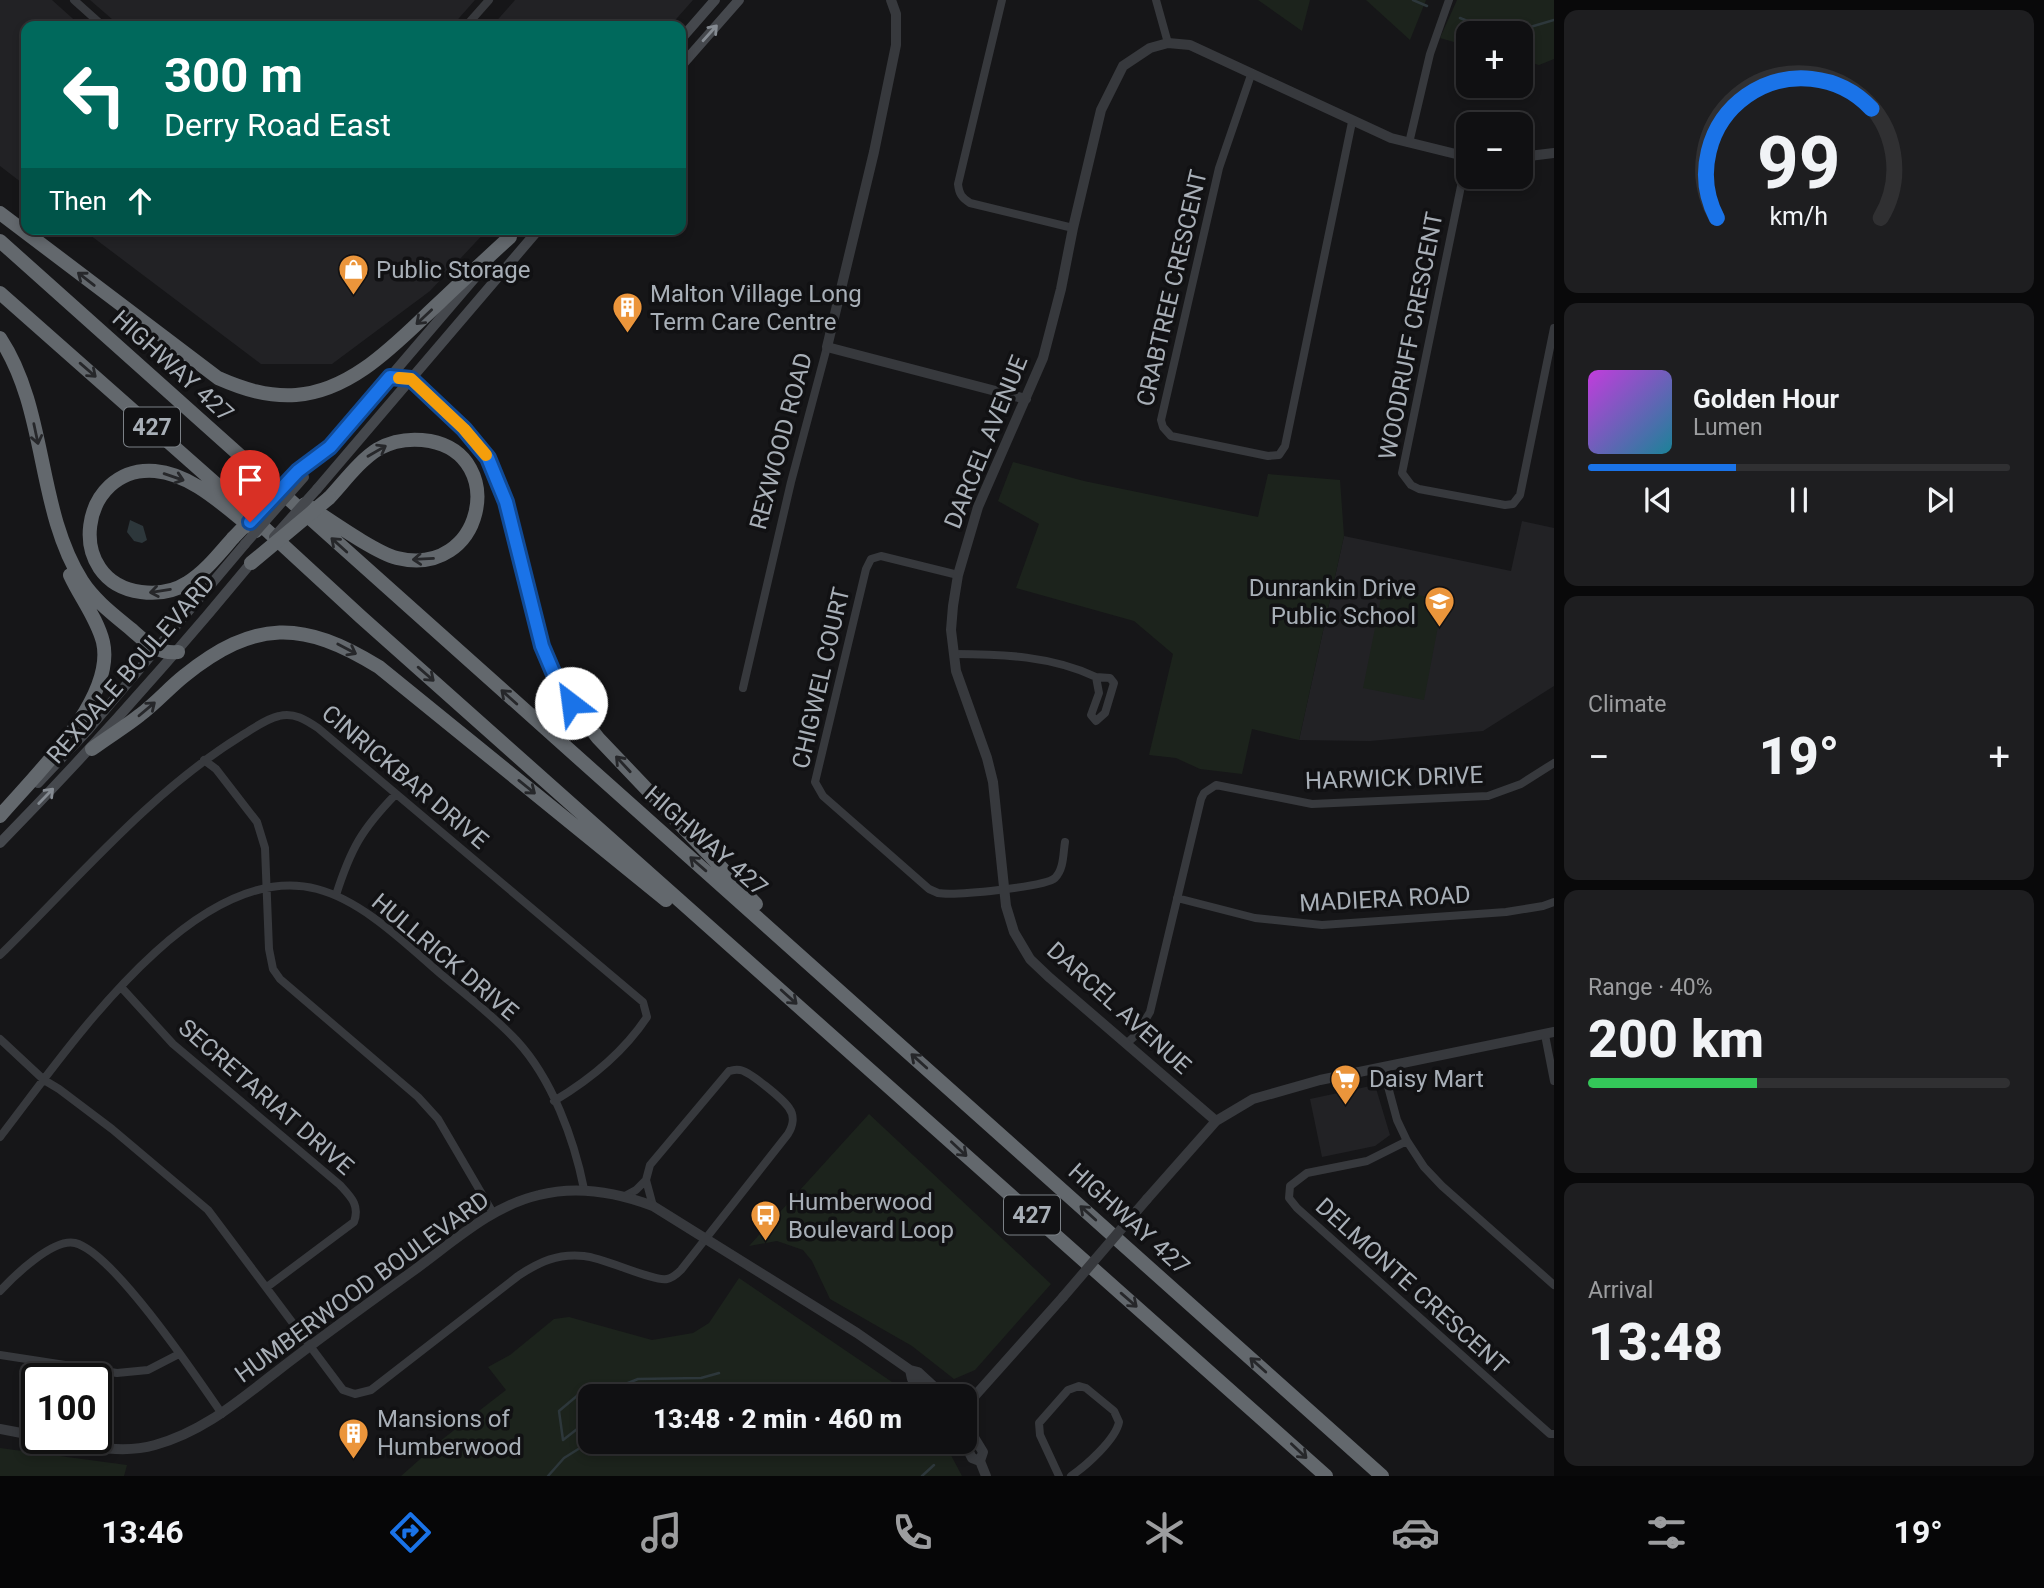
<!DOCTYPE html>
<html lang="en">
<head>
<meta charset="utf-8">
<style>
	body { margin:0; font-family:Roboto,sans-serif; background:#1e1e20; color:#f1f3f6; height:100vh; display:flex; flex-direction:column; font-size:26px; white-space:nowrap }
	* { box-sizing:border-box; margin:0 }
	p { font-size:23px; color:#9c9d9f }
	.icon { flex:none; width:38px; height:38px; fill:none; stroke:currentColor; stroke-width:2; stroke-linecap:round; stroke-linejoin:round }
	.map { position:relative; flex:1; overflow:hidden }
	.sheet { display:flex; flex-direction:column; gap:10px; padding:10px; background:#09090a; width:490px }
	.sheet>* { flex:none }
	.banner { position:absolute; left:21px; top:21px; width:665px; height:214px; border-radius:14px; box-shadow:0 4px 10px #0003,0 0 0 2px #303032; background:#00695c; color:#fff; overflow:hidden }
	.buttons { position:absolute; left:1456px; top:21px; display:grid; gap:14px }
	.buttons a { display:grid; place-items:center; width:77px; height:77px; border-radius:14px; background:#101012; box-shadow:0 4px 10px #0003,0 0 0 2px #303032; font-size:35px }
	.speed { position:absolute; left:21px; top:1363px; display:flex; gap:14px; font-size:35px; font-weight:700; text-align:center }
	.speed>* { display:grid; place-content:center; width:91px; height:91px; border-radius:50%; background:#101012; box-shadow:0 4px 10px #0003,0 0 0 2px #303032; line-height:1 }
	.speed .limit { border:4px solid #111; border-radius:10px; background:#fff; color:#111 }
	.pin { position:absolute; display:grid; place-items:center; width:60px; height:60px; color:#fff; margin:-72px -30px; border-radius:50% 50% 50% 0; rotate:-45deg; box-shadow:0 0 7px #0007 }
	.pin .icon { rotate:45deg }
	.me { position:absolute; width:77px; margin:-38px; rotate:330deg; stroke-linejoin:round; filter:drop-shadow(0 0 5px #0008) }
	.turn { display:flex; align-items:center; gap:24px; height:147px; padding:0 28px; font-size:32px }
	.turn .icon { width:91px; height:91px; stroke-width:2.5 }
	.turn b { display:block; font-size:49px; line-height:60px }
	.then { display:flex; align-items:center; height:66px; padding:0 28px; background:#0003; gap:14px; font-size:26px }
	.big { font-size:52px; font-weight:800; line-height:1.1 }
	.sheet .widget { flex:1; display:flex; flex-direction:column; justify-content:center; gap:10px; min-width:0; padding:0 24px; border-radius:14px; background:#1e1e20 }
	.sheet .dial { align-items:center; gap:0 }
	.dial svg { height:182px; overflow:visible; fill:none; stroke:#303032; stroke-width:7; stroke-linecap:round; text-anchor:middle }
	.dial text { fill:#f1f3f6; stroke:none }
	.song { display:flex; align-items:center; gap:21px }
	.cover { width:84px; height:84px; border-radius:10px; background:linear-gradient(135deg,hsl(290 70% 55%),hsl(190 70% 35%)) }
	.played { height:7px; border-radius:4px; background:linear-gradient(90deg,#1a73e8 35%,#303032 35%) }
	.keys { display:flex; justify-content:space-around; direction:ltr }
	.heat { display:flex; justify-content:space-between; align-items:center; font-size:38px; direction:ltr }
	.charge { height:10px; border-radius:5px; background:linear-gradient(90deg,#34c759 40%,#303032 0) }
	.trip { position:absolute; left:578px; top:1384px; width:399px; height:70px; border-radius:14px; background:#101012; box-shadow:0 4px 10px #0003,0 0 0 2px #303032; font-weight:800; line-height:70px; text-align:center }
	.menu { display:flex; height:112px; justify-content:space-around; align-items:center; background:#060607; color:#9c9d9f }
	.menu .icon { width:49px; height:49px }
	.menu .active { color:#1a73e8 }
	.menu b { font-size:32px; color:#f1f3f6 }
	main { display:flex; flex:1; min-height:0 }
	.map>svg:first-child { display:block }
	.built { fill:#222225 }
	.green { fill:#1c231c }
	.water { fill:#2d373b }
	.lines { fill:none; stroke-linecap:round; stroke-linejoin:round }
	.stream { stroke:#2d373b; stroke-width:2.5 }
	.minor { stroke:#37393d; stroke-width:8 }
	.tertiary { stroke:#37393d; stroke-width:10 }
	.secondary { stroke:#45484d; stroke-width:10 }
	.motorway { stroke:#63686d; stroke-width:14 }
	.tertiary-bridge { stroke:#37393d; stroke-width:10 }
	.secondary-bridge { stroke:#45484d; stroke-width:10 }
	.motorway-bridge { stroke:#63686d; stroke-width:14 }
	.oneway { stroke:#858b92 }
	.oneway2 { stroke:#26272a }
	.route-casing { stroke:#114b97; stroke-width:18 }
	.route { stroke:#1a73e8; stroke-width:12 }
	.slow { stroke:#f59e0b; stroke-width:12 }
	.labels { text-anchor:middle; stroke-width:7; stroke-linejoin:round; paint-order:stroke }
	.shield { fill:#111113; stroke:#7b8086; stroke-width:2 }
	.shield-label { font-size:23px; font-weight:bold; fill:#a8afb7 }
	.poi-label { font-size:24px; fill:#a8afb7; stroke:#111113; text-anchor:start }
	.street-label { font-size:24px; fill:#a8afb7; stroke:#111113 }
</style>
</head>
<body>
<main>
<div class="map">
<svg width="1554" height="1476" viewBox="0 0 1554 1476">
	<rect width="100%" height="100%" fill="#161618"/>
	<path class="built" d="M0,0H52L81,26H26V186L0,166Z
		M90,0H475L452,26H120Z
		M515,0H693L670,26H492Z
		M82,229H488L430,291L332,364H261Z
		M1522,521L1554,528V686L1483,731L1370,741L1299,740L1344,536L1511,571Z
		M1375,1085L1390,1135L1375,1146L1322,1157L1310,1099Z"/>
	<path class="green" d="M1258,0H1310L1302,31Z
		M1366,0H1426L1410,40Z
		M1457,0H1554V59L1539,65L1521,60V33H1468V46L1440,38Z
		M1013,462L1084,481L1258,517L1268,474L1340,480L1344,536L1299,740L1252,729L1242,774L1200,769L1176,758L1149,755L1173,654L1134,621L1016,588L1039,524L998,501Z
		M1383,588L1443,600L1424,700L1363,688Z
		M869,1114L1051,1284L975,1370L954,1379L912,1346L830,1299L812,1261L803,1250L777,1241L749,1246Z
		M739,1278L892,1382L905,1396H590V1442H944L962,1476H401L444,1438L506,1390L488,1367L510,1355L554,1319L569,1317L652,1340L693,1333L709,1323Z
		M0,1448L127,1465L124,1476H0Z"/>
	<path class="water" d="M130,520L143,526L147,540L142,543L134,541L127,532Z"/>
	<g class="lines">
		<path class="stream" d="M1413,0L1427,6
			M1460,18L1498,33
			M1510,33L1554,20
			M548,1476L564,1458L588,1443L581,1426L563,1440L559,1411L578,1395L603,1393L638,1379L701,1378L719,1373
			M922,1476L934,1465"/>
		<path class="minor" d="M74,0L103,26
			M1002,0L958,184C959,194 962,198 970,203L1073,228
			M1156,0L1168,43
			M466,26L489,0
			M1251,75L1219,168L1161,420L1163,427L1171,436L1268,456L1279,455L1285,446L1352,122
			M1409,143L1430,54L1449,0
			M1467,157L1402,473L1411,485L1419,489L1505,505L1513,504L1520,495L1554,328
			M958,575L881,556L871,559L866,569L815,782L823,796L929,889L938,893C954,896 1045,887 1055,878C1064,869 1063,854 1065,842
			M954,654C1002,654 1052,656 1096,677L1099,693L1091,715L1096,721L1105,713L1114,683L1110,678L1096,677
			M743,688L791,482L827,347
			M204,760L216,769L257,822L265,848L269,949L273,969L280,979L418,1097L438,1119L493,1213
			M336,895C351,848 362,829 396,794
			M1177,898L1255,918L1322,925L1506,912L1543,906L1554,902
			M0,955C77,880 149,793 241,736C253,729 265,719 279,716C294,712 306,720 318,728L643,1002L647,1017C623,1053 591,1079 554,1101
			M121,987L173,1044L340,1185C351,1197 360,1205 354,1222L267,1287
			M1545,1035L1554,1081
			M0,1039L44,1080L59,1089L112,1129L208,1210L343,1390L355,1394L371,1390L518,1276C539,1262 558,1253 584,1256C605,1258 654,1282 667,1279C673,1278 677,1274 681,1270L788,1134C793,1126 795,1116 789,1108C783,1099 749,1071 740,1070C735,1069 734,1070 729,1071L650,1165L646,1180L653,1206
			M1126,1044L1136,1035L1150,1012L1201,799L1204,793L1216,785L1312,804L1488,796L1521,784L1554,763
			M1383,1068L1397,1120L1407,1141L1424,1167L1442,1186L1554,1285
			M0,1137C64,1055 194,857 317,889C363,901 406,944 442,975C467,996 495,1017 517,1041C552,1079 574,1139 584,1189
			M1407,1141L1367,1161L1307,1173L1290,1186L1289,1198L1297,1208L1550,1434H1554
			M625,1196L636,1190L646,1180
			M0,1291C14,1276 53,1238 75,1243C113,1252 198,1379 222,1414
			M0,1355L117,1373L148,1370L179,1354
			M1059,1476L1040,1435L1039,1423L1068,1390L1079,1386L1086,1388L1114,1411L1119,1422C1116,1439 1086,1466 1071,1476"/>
		<path class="tertiary" d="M891,0L896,14V45L874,152L827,347L1026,399
			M1521,157L1554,153
			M1216,1121L1050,978L1030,959L1014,932L1006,906L993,782L987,758L956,671L951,630L953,606L958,575L978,507L1043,358L1061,289L1073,228L1101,110L1123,66L1150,48L1168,43L1190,45L1391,138L1468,157
			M1147,1199L1216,1121L1253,1099L1320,1080L1554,1032
			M910,1370L912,1379L933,1396
			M964,1408L1063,1297
			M964,1421L983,1452L980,1461L986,1476
			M0,1429L37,1436
			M50,1438C84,1445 120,1455 155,1445C203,1432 238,1401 276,1372C321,1337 367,1304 413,1271C452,1243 491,1206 539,1195C578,1185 616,1192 653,1206L857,1333L910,1370L918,1372L944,1396
			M964,1442L972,1458L980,1461"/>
		<path class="secondary" d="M681,39L715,0
			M681,66L739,0
			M325,453L485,266
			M317,489L539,229
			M38,783L88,730L245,544
			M0,843C88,753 171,660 251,563"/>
		<path class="motorway" d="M0,213L218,378C243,389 268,397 296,395C354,391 399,340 439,303C462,281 486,259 510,237
			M0,241L1382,1476
			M0,293L224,491L361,617L1326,1476
			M0,338C48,411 36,508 82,581C95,601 114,615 132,630C147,643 157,654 178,652
			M390,377L411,379L464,429L488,458L506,502L543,646L553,672L571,703L598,738L756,904
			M298,471L329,448
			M305,504C327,518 374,552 397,558C483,579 509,456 430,441C412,438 394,440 378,449C359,461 344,482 329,498
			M233,538C219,554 205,572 187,583C173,592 156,594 141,592C63,582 79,465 155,471C193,474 227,509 256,531
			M92,749C108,737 125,727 140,715C156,703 169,688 184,676C255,619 303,620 379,667L666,900
			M0,816C35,775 116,699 103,642C97,618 80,597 70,575"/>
		<path class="tertiary-bridge" d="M1063,1297L1147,1199"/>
		<path class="secondary-bridge" d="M274,537L317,489
			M245,544L304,477"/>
		<path class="motorway-bridge" d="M233,538L298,471
			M251,563L329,498"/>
	</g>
	<defs><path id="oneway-shaft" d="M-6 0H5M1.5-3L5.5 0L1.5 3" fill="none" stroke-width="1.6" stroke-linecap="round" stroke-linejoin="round" transform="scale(1.75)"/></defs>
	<g class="oneway">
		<use href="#oneway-shaft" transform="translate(710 33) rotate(-48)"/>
		<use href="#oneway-shaft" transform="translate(46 796) rotate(-46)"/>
	</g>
	<g class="oneway2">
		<use href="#oneway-shaft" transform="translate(86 279) rotate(-142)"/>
		<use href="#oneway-shaft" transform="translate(424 317) rotate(137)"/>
		<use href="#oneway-shaft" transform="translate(88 370) rotate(41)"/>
		<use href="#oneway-shaft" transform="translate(36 434) rotate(78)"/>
		<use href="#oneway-shaft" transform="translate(377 451) rotate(-30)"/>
		<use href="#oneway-shaft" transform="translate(174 477) rotate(19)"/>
		<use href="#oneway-shaft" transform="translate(339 545) rotate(-138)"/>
		<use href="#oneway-shaft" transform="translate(423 559) rotate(177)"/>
		<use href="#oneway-shaft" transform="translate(160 591) rotate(171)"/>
		<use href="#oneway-shaft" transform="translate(347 649) rotate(28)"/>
		<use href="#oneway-shaft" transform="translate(426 674) rotate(41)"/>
		<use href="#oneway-shaft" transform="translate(509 697) rotate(-138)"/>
		<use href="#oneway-shaft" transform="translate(147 709) rotate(-40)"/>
		<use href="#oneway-shaft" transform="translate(623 764) rotate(-133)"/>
		<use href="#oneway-shaft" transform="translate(527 787) rotate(39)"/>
		<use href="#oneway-shaft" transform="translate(698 864) rotate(-139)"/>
		<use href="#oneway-shaft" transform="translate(789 997) rotate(42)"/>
		<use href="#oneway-shaft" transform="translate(919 1061) rotate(-138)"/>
		<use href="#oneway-shaft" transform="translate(959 1149) rotate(43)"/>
		<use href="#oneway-shaft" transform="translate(1088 1213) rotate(-138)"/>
		<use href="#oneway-shaft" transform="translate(1129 1300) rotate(41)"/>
		<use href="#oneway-shaft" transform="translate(1258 1365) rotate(-138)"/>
		<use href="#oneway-shaft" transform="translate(1299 1451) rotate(43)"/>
	</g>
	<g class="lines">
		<defs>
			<path id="route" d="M250,522L298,471L330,447L390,377L411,379L464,429L488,458L506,502L542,646L553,672L571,703"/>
		</defs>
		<use href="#route" class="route-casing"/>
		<use href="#route" class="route"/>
		<path class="slow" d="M399,378L411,379L464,429L486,455"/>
	</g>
	<defs>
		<symbol id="shop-pin" viewBox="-11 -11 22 30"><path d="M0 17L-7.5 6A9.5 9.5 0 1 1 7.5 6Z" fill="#eb953b" stroke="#111113"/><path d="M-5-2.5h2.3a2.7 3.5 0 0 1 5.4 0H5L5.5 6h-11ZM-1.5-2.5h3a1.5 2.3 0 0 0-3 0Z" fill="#fff"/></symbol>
		<symbol id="building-pin" viewBox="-11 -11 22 30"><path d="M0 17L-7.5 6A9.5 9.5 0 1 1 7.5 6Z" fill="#eb953b" stroke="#111113"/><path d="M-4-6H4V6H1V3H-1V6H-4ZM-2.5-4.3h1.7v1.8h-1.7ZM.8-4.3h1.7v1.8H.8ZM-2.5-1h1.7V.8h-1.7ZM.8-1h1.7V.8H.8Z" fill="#fff"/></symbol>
		<symbol id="school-pin" viewBox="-11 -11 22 30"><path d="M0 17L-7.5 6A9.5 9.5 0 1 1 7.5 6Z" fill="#eb953b" stroke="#111113"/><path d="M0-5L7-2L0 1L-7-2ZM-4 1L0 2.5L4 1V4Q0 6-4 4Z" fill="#fff"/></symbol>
		<symbol id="supermarket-pin" viewBox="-11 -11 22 30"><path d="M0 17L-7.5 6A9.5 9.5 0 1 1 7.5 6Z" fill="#eb953b" stroke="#111113"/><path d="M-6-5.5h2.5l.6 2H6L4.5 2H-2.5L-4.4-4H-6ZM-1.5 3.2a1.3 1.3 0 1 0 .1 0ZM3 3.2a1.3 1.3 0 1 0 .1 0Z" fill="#fff"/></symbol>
		<symbol id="bus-pin" viewBox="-11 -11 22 30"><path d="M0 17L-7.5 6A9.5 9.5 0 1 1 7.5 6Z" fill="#eb953b" stroke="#111113"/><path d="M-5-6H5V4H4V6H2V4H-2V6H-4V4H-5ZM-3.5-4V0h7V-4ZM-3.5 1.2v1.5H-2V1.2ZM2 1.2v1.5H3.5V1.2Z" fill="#fff"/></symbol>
	</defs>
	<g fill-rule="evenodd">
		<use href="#shop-pin" x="336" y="252" width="35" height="47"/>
		<use href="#building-pin" x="610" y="290" width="35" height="47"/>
		<use href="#school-pin" x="1422" y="584" width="35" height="47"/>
		<use href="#supermarket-pin" x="1328" y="1062" width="35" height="47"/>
		<use href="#bus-pin" x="748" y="1198" width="35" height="47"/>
		<use href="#building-pin" x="336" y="1416" width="35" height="47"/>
	</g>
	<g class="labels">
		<g class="shield">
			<rect x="124" y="407.5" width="56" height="39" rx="5"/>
			<rect x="1004" y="1195.5" width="56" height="39" rx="5"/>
		</g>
		<g class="shield-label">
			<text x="152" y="435">427</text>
			<text x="1032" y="1223">427</text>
		</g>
		<g class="poi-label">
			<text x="376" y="278">Public Storage</text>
			<text x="650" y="302">Malton Village Long<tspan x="650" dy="28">Term Care Centre</tspan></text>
			<text x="1416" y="596" text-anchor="end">Dunrankin Drive<tspan x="1416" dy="28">Public School</tspan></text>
			<text x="1369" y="1087">Daisy Mart</text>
			<text x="788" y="1210">Humberwood<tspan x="788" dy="28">Boulevard Loop</tspan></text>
			<text x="377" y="1427">Mansions of<tspan x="377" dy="28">Humberwood</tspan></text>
		</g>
		<g class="street-label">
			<text transform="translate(1172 288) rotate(-77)" y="8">CRABTREE CRESCENT</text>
			<text transform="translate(1411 336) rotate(-79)" y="8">WOODRUFF CRESCENT</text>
			<text transform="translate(173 366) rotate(42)" y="8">HIGHWAY 427</text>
			<text transform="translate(781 441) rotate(-75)" y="8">REXWOOD ROAD</text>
			<text transform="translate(986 442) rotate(-68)" y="8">DARCEL AVENUE</text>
			<text transform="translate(131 669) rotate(-49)" y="8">REXDALE BOULEVARD</text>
			<text transform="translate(821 678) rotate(-77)" y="8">CHIGWEL COURT</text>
			<text transform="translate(405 777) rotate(40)" y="8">CINRICKBAR DRIVE</text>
			<text transform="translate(1394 778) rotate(-2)" y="8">HARWICK DRIVE</text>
			<text transform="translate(706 841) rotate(41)" y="8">HIGHWAY 427</text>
			<text transform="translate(1385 899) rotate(-3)" y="8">MADIERA ROAD</text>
			<text transform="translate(445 957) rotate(40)" y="8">HULLRICK DRIVE</text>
			<text transform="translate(1119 1008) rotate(42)" y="8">DARCEL AVENUE</text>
			<text transform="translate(266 1097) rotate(41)" y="8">SECRETARIAT DRIVE</text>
			<text transform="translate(1129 1219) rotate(42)" y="8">HIGHWAY 427</text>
			<text transform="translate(1412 1286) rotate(42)" y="8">DELMONTE CRESCENT</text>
			<text transform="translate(362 1287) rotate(-36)" y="8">HUMBERWOOD BOULEVARD</text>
		</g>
	</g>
</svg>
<div class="buttons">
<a>+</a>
<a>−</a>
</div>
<div class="speed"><div class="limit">100</div></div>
<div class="pin" style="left:250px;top:522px;background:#d93025"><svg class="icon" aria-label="arrive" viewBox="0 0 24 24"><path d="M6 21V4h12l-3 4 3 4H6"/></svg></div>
<svg class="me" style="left:571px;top:703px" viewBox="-20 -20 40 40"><circle r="19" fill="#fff"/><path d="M0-13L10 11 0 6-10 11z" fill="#1a73e8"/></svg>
<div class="trip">13:48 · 2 min · 460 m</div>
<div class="banner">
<div class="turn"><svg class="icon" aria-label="left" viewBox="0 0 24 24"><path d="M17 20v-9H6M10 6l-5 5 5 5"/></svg><div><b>300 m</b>Derry Road East</div></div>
<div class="then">Then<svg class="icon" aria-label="ahead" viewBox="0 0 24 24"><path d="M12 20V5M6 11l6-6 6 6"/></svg></div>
</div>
</div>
<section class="sheet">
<div class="widget dial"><svg viewBox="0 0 100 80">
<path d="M14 69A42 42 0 1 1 86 69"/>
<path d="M14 69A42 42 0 0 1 82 21" stroke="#1a73e8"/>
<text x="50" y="56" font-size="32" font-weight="700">99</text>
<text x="50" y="72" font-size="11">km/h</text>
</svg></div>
<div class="widget">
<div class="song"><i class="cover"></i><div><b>Golden Hour</b><p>Lumen</p></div></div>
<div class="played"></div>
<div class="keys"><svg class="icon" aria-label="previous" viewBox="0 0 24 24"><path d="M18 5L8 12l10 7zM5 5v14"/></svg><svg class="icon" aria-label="pause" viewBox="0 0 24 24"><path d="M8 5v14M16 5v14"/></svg><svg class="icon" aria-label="next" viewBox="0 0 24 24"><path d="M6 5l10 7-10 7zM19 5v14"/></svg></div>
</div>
<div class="widget"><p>Climate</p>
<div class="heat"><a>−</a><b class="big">19°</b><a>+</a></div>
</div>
<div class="widget"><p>Range · 40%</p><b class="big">200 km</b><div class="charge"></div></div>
<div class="widget"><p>Arrival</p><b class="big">13:48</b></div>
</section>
</main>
<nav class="menu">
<b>13:46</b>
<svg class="icon active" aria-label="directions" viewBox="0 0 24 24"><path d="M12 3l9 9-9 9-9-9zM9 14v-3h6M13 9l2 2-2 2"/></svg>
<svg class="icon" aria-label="music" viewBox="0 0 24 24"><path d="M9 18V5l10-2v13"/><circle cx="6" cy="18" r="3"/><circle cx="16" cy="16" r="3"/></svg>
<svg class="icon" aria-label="phone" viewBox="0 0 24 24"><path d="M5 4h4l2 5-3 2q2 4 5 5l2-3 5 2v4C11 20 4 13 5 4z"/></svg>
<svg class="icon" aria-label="climate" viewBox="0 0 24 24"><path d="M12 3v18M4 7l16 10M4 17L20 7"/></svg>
<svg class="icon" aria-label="car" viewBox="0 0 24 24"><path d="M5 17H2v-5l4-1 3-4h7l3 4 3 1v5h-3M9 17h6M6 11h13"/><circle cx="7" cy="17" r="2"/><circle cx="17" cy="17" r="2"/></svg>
<svg class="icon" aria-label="filters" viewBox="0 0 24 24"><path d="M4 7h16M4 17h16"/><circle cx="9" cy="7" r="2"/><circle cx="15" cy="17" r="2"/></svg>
<b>19°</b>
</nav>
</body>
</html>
